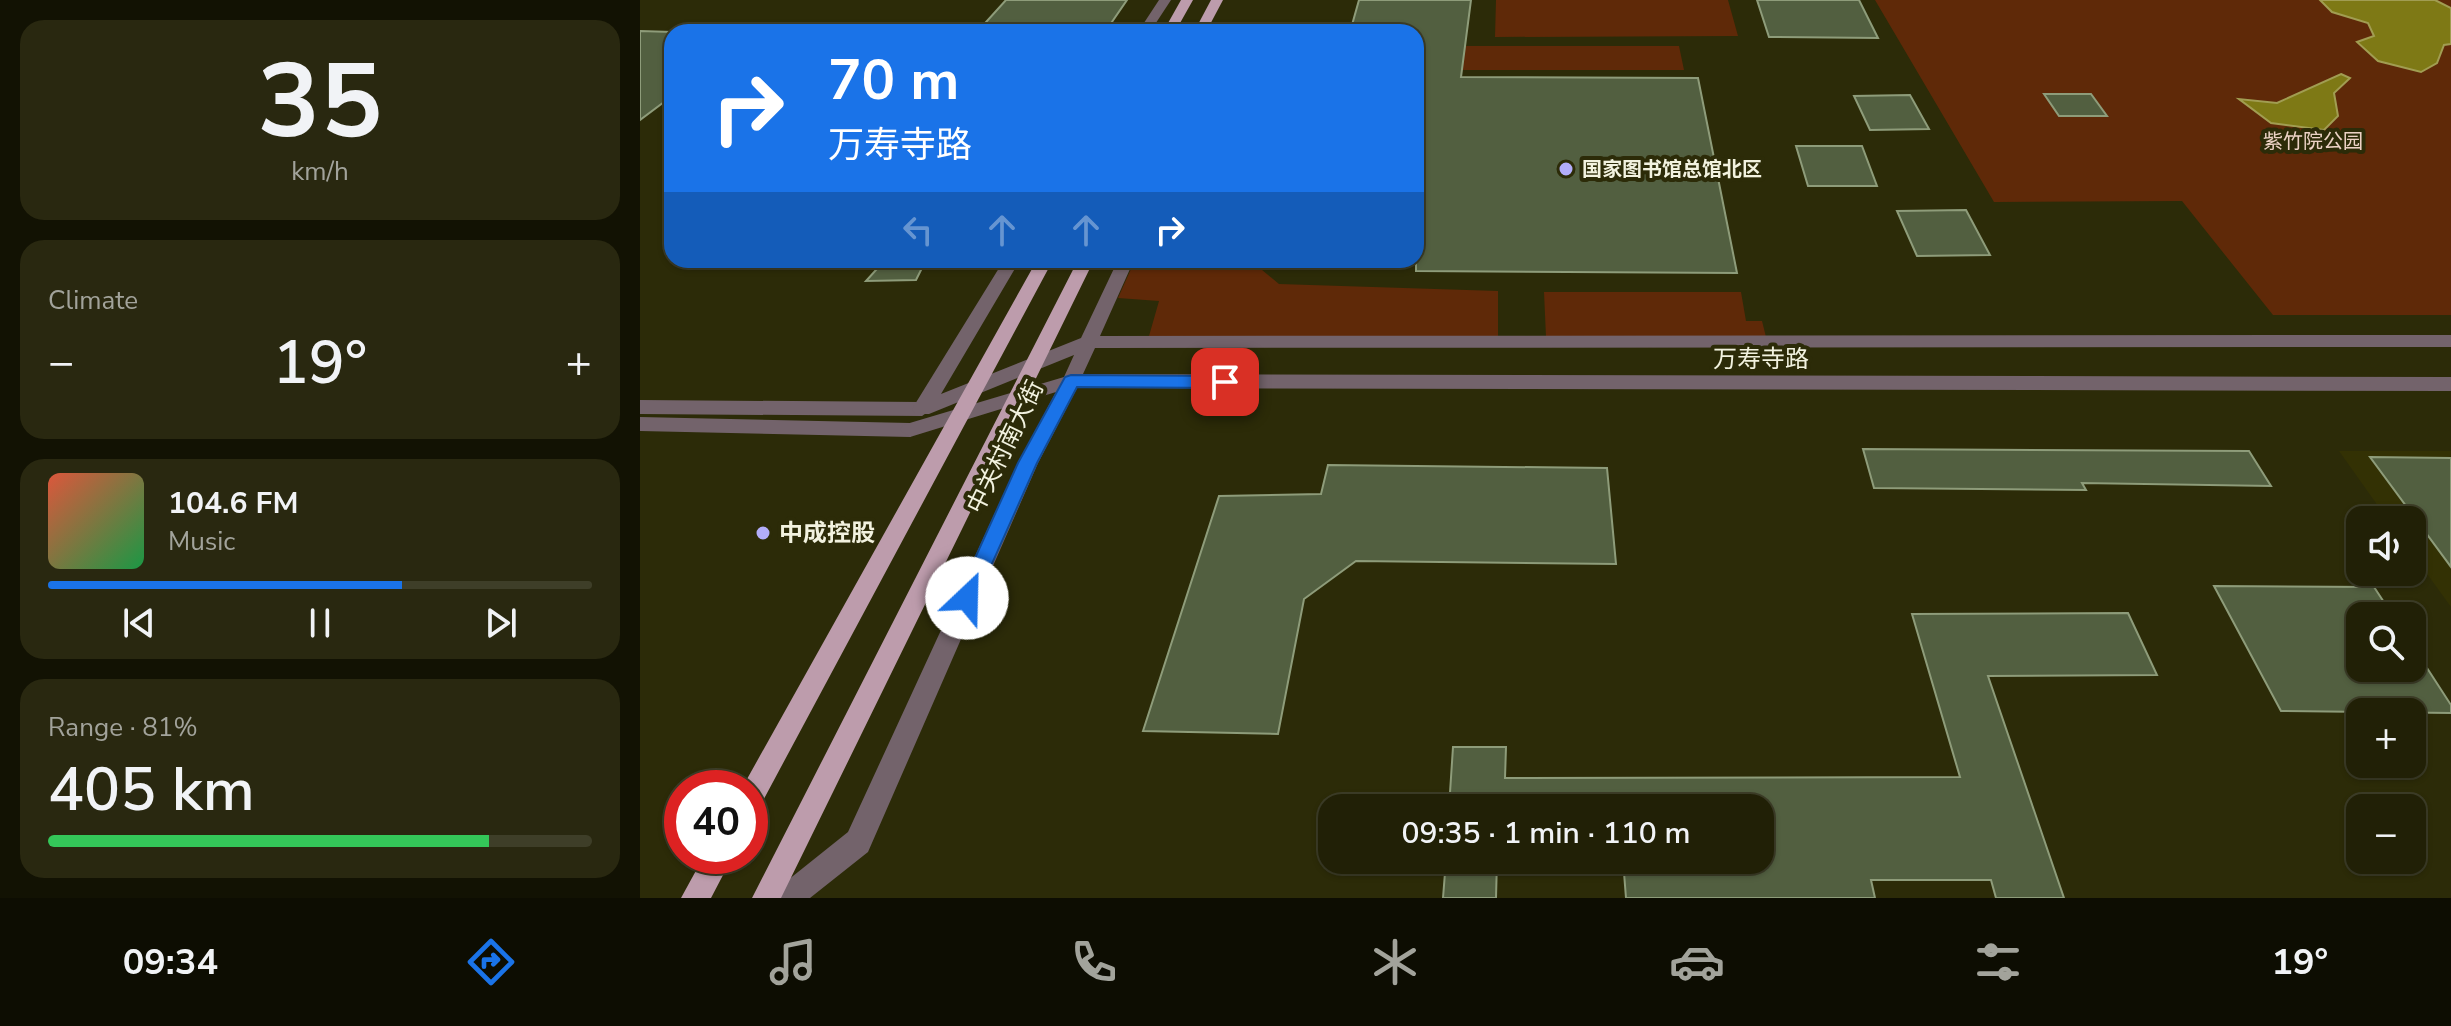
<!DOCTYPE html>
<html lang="en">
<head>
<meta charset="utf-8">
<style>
	body { margin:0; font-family:"Nunito Sans","Noto Sans SC",sans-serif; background:#292810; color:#f1f3f6; height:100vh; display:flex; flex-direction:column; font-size:30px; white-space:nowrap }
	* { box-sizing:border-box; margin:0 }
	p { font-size:26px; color:#a2a39b }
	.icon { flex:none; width:44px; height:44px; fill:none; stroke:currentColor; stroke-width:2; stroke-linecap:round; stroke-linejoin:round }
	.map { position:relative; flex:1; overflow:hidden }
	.details { display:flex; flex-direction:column; gap:20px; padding:20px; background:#121203; width:640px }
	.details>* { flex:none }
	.guide { position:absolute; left:24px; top:24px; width:760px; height:244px; border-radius:24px; box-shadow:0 2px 6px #0004,0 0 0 2px #3e3e28; background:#1a73e8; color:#fff; overflow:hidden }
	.controls { position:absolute; left:1706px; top:506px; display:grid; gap:16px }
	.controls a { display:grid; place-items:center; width:80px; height:80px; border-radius:16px; background:#212006; box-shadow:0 2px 6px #0004,0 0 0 2px #3e3e28; font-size:40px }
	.speed { position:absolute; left:24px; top:770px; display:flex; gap:16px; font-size:40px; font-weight:700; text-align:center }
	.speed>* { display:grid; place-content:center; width:104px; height:104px; border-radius:50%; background:#212006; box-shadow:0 2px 6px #0004,0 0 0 2px #3e3e28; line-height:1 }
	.speed .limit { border:12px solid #d22; background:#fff; color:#111 }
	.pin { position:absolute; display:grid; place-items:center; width:68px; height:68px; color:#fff; margin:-34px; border-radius:16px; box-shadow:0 4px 12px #0006 }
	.me { position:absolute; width:88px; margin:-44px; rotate:24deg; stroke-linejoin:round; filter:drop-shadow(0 0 6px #0008) }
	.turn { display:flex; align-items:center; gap:28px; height:168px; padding:0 32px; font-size:36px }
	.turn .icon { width:104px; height:104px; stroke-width:2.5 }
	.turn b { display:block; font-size:56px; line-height:68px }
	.lanes { display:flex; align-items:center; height:76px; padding:0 32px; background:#0003; justify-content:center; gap:40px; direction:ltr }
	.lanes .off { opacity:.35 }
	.big { font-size:60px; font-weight:600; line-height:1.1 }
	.details .tile { flex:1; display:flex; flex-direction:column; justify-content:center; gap:12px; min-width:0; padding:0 28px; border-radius:24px; background:#292810 }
	.details .dial { align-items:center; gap:0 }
	.dial b { font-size:104px; line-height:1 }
	.song { display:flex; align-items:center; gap:24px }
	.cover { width:96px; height:96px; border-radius:12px; background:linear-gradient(135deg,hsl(10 70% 55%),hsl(140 70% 35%)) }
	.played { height:8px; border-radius:4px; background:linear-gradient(90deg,#1a73e8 65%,#3e3e28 65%) }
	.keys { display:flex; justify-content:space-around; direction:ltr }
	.heat { display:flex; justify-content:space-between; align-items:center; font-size:44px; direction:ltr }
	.charge { height:12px; border-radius:6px; background:linear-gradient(90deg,#34c759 81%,#3e3e28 0) }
	.trip { position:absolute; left:678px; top:794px; width:456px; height:80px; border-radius:24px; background:#212006; box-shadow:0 2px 6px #0004,0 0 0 2px #3e3e28; font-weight:600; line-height:80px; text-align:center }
	.menu { display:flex; height:128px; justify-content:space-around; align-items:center; background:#0d0d02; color:#a2a39b }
	.menu .icon { width:56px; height:56px }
	.menu .selected { color:#1a73e8 }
	.menu b { font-size:36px; color:#f1f3f6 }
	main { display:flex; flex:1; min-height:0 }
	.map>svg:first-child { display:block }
	.built { fill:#333104 }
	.green { fill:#5f2908 }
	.water { fill:#7e7915; stroke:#a19d52; stroke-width:2 }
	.building { fill:#525f40; stroke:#8e9c7a; stroke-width:2 }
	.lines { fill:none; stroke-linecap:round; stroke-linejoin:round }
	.minor { fill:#73636b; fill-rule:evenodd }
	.tertiary { fill:#73636b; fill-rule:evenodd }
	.primary { fill:#bd9cac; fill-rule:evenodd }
	.route { fill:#1a73e8; stroke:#114b97; stroke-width:2 }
	.poi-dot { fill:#b2adf9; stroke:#2c2b08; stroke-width:3 }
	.labels { text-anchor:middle; stroke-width:8; stroke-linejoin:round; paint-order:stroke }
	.far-park-label { font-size:20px; fill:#ecd2c5; stroke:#2c2b08 }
	.far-poi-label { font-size:20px; font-weight:bold; fill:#f2f2df; stroke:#2c2b08; text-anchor:start }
	.street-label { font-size:24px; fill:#f2f2df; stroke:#2c2b08 }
	.poi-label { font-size:24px; font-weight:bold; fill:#f2f2df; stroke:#2c2b08; text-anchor:start }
</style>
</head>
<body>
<main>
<section class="details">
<div class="tile dial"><b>35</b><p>km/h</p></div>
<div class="tile"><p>Climate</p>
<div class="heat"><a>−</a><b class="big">19°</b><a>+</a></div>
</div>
<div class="tile">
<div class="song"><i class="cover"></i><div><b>104.6 FM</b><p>Music</p></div></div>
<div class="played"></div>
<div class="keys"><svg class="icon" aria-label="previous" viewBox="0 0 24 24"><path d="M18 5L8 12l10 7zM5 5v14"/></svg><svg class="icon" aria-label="pause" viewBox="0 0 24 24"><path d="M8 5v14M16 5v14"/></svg><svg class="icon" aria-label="next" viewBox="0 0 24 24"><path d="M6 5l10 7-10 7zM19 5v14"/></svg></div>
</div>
<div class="tile"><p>Range · 81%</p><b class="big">405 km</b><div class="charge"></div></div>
</section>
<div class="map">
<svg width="1811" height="898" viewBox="0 0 1811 898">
	<rect width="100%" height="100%" fill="#2c2b08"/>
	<path class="built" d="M1699,451H1811V607L1772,553V520H1748Z"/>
	<path class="green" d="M856,0H1088L1098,36L855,37Z
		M1235,0H1811V315H1633L1542,201L1354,202Z
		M776,46H1039L1044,70H776Z
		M495,260H610L639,284L858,291V337L509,336L519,301L478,298Z
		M904,292H1101L1106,321H1122L1126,337H906Z"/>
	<path class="water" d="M1680,0H1795L1811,8V44L1804,45L1797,63L1781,72L1738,61L1717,42L1734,36L1728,23L1692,12Z
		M1701,74L1710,78L1694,93L1698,116L1684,130L1631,123L1599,99L1637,103Z"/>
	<path class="building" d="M366,0H487L465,32H337Z
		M719,0H831L821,77L1058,78L1097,273L776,271V32H710Z
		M1117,0H1219L1238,38L1129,37Z
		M0,31L32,32V96L0,120Z
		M1404,94H1451L1467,116H1419Z
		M1270,95L1289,129L1230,130L1214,96Z
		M1156,146H1222L1237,186H1168Z
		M1326,210L1350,255L1277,256L1257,211Z
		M245,260H286L276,280L226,281Z
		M1223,449L1609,451L1631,486L1442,483L1446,490L1234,488Z
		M1730,457L1811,458V567Z
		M688,465L967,468L976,564L716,561L664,599L638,734L503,731L579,496L681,494Z
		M1574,586L1734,587L1753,616H1720V668H1787L1811,705V713L1641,711Z
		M1488,613L1517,675L1348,676L1424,898H1356L1351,880H1231L1235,898H986L983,860H1120V808H809L813,747H866L865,778L1320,777L1272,614Z
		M806,860H857L856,898H803Z"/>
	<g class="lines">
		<path class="minor" d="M0,400L282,402L292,409L282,416L0,414Z
			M0,417L270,423L280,430L270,437L0,431Z"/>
		<path class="tertiary" d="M519,0H531L510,32H498Z
			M364,260H380L301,394L441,338L478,260H494L460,336L1811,335V347L455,348L443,374L1811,377V391L437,388L398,463L228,852L170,898H134L138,888L208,832L378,463L416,392L270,437L260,430L263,425L424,377L434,355L289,414H275L272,409Z"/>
		<path class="primary" d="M541,0H553L535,32H523Z
			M571,0H583L566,32H554Z
			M397,260H413L119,808L110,812V788H102Z
			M438,260H454L141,898H112Z
			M64,856H93L71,898H41Z"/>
	</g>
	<path class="route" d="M431,375L585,376L594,382L585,388L437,387L397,463L334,604H320L317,598L378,463L425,377Z"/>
	<g class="poi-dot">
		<circle cx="926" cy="169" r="8"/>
		<circle cx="123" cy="533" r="8"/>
	</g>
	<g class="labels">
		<g class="far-park-label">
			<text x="1673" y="148">紫竹院公园</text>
		</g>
		<g class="far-poi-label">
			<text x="942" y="176">国家图书馆总馆北区</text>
		</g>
		<g class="street-label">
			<text x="1121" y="367">万寿寺路</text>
			<text transform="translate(365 447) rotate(-64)" y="8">中关村南大街</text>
		</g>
		<g class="poi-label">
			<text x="139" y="541">中成控股</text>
		</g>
	</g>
</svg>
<div class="controls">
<a><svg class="icon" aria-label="sound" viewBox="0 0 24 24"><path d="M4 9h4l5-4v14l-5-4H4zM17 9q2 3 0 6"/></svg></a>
<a><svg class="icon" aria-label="search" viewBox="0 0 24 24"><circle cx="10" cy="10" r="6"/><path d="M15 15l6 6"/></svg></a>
<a>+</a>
<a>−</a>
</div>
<div class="speed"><div class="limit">40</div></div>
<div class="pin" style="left:585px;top:382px;background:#d93025"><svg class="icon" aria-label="arrive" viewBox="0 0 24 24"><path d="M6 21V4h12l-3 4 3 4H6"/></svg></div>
<svg class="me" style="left:327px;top:598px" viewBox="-20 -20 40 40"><circle r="19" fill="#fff"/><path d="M0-13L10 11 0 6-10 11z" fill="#1a73e8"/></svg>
<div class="trip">09:35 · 1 min · 110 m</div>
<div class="guide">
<div class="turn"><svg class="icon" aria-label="right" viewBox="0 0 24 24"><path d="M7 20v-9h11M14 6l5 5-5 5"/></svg><div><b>70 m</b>万寿寺路</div></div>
<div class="lanes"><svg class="icon off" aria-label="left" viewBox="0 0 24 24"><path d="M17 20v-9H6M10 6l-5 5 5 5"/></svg><svg class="icon off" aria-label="ahead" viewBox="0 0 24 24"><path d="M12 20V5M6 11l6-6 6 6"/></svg><svg class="icon off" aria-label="ahead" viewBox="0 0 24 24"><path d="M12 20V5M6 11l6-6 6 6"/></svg><svg class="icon" aria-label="right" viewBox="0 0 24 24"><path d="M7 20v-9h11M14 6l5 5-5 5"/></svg></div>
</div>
</div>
</main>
<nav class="menu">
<b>09:34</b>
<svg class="icon selected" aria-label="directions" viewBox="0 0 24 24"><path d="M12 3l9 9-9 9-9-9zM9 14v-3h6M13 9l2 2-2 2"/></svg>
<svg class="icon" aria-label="music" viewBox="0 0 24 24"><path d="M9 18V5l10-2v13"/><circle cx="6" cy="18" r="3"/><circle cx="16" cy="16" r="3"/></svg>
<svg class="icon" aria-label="phone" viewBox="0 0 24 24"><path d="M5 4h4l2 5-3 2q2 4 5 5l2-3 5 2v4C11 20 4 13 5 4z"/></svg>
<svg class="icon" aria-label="climate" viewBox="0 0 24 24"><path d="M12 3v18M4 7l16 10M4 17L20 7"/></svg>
<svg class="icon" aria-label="car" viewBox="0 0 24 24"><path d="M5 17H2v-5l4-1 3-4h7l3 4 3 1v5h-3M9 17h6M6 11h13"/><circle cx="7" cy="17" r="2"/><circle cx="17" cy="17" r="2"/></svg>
<svg class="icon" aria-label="filters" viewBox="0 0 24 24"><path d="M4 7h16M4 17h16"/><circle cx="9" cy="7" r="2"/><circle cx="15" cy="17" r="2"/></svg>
<b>19°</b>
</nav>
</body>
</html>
